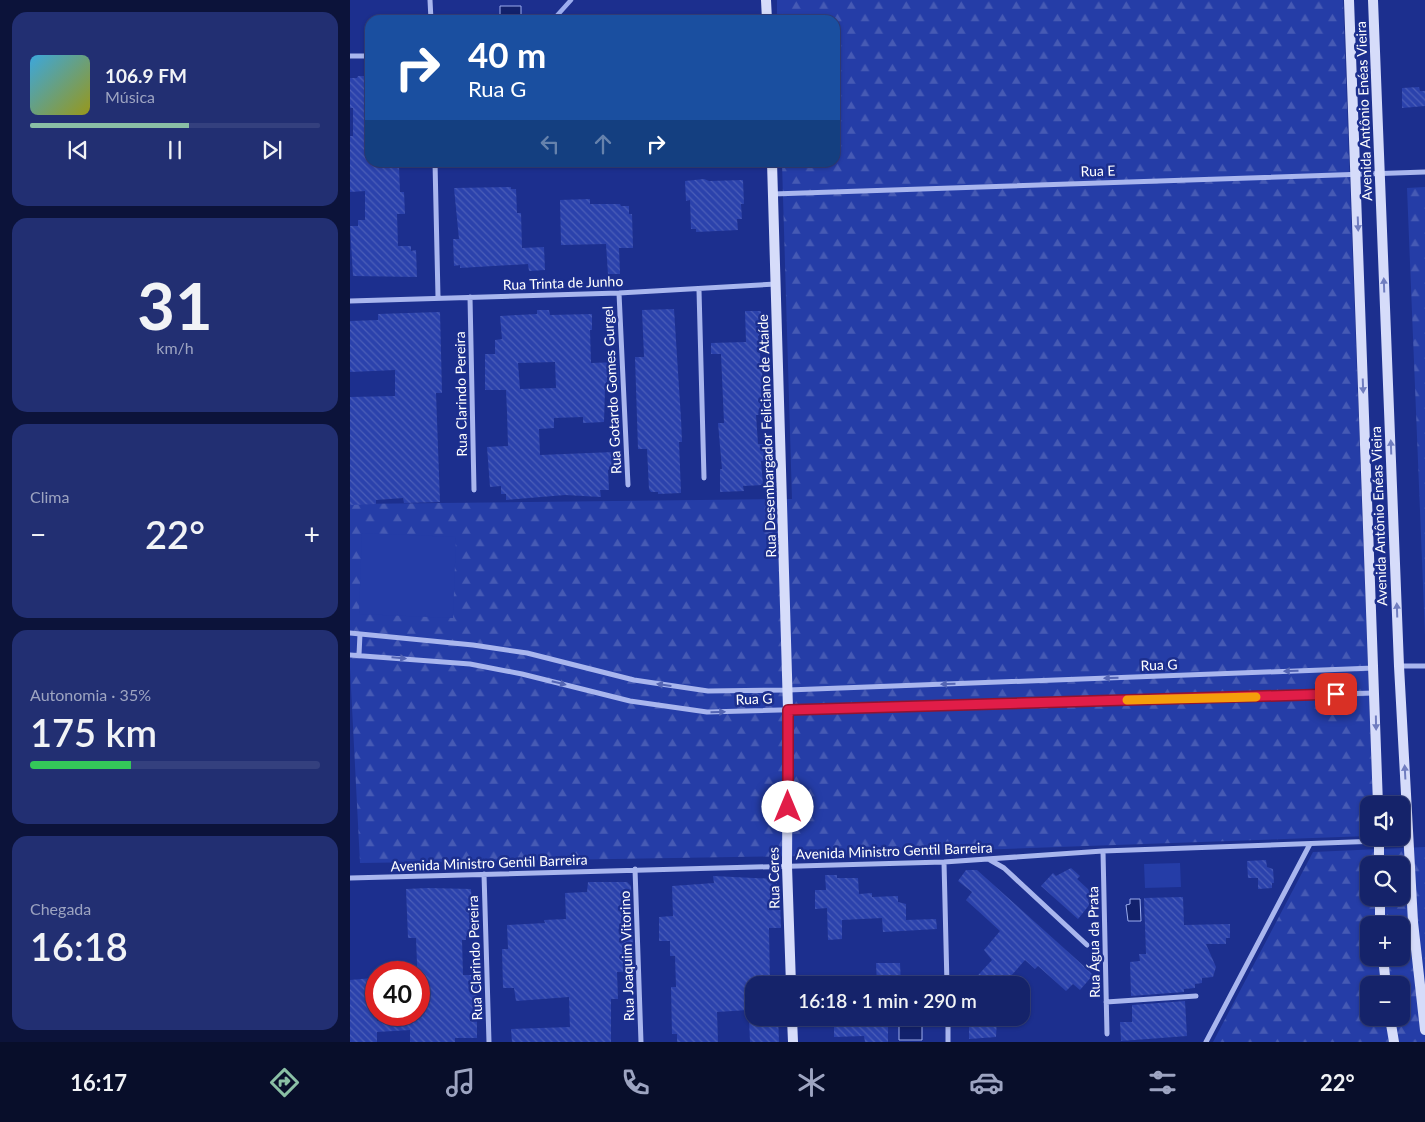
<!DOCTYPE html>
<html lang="pt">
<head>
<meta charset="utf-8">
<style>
	body { margin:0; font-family:Lato,sans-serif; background:#222f72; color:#f1f3f6; height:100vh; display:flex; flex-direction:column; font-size:19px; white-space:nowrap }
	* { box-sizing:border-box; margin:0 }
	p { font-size:16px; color:#9da4c1 }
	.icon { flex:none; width:28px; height:28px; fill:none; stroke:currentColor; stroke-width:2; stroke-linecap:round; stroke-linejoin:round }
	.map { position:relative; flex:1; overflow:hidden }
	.sheet { display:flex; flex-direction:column; gap:12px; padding:12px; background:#0c133a; width:350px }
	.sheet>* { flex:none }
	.guide { position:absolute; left:15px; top:15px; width:475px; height:152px; border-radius:15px; box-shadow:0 1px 4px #0004,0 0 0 1px #34407e; background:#1a4fa0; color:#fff; overflow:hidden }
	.buttons { position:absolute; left:1010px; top:796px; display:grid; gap:10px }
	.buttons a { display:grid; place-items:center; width:50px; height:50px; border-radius:10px; background:#15236a; box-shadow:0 1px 4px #0004,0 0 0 1px #34407e; font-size:25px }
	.speed { position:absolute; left:15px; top:961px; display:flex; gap:10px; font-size:25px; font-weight:700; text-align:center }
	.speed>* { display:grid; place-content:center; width:65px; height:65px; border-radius:50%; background:#15236a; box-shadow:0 1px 4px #0004,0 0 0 1px #34407e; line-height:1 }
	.speed .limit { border:8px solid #d22; background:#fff; color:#111 }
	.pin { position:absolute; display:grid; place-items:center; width:42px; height:42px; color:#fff; margin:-21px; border-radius:10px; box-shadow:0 2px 8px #0006 }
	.me { position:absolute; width:55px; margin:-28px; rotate:0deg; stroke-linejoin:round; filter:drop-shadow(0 0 4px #0008) }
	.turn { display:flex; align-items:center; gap:18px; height:105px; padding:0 20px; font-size:22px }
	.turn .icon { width:65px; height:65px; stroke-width:2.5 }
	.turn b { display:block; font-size:35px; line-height:42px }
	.lanes { display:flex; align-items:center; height:48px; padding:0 20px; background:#0003; justify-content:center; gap:25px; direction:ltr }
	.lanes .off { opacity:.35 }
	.big { font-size:38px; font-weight:600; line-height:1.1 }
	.sheet .card { flex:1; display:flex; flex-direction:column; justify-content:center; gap:8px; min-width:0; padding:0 18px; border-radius:15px; background:#222f72 }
	.sheet .dial { align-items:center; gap:0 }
	.dial b { font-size:65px; line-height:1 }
	.song { display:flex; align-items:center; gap:15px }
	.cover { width:60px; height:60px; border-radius:8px; background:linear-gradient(135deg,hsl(200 70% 55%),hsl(60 70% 35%)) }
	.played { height:5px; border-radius:2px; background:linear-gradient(90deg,#8abfa5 55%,#34407e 55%) }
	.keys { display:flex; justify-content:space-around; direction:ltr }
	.heat { display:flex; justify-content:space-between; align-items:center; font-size:28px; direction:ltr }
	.charge { height:8px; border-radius:4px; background:linear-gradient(90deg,#34c759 35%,#34407e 0) }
	.trip { position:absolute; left:395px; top:976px; width:285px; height:50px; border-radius:15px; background:#15236a; box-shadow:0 1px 4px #0004,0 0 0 1px #34407e; font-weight:600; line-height:50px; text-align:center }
	.tabs { display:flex; height:80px; justify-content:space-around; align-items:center; background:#080e2a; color:#9da4c1 }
	.tabs .icon { width:35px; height:35px }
	.tabs .selected { color:#8abfa5 }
	.tabs b { font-size:22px; color:#f1f3f6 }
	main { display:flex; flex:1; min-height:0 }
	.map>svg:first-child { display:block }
	.forest { fill:url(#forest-firs); fill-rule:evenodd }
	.pitch { fill:#253da7 }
	.water { fill:#12216c; stroke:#9cadef }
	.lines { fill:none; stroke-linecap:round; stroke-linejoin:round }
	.stream { stroke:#9cadef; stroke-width:4.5 }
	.building { fill:url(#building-back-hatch); fill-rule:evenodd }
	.street { stroke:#a9b6ee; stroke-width:5 }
	.secondary { stroke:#d6dcfa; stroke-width:10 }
	.oneway { fill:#707dbf }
	.oneway2 { fill:#5465b4 }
	.route-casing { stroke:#92132f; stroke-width:12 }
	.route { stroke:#e11d48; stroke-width:9 }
	.slow { stroke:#f59e0b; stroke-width:9 }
	.labels { text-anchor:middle; stroke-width:5; stroke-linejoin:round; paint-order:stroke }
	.street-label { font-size:14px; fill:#fff; stroke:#1c2f8e }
</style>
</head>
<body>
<main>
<section class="sheet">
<div class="card">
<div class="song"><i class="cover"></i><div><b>106.9 FM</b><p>Música</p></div></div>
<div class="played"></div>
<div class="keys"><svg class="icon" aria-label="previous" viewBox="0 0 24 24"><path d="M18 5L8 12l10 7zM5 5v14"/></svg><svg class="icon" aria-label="pause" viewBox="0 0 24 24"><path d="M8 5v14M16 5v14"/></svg><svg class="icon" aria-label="next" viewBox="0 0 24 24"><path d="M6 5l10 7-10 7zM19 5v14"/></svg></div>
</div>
<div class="card dial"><b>31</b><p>km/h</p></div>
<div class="card"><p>Clima</p>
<div class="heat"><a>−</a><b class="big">22°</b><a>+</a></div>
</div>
<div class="card"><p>Autonomia · 35%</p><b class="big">175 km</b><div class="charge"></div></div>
<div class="card"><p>Chegada</p><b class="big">16:18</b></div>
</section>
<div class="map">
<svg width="1075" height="1042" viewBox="0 0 1075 1042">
	<defs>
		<pattern id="forest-firs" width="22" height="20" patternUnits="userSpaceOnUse" patternTransform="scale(1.25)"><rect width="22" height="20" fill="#253da7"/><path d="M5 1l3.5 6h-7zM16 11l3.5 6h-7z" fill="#465ab4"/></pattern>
		<pattern id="building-back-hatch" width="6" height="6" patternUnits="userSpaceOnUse" patternTransform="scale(1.25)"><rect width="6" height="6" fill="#2b42ac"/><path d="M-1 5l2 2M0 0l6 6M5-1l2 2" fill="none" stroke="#4b5eb8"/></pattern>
	</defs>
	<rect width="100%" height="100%" fill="#1c2f8e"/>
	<path class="forest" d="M427,0H993L1023,805H1019V836L453,856L10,863L0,668V504L442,499L432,163L485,162V20H427Z
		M1075,187V635L1057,188Z
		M1075,847V1042H863L963,852ZM1019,865H1051V898H1019ZM1019,925H1051V958H1019ZM1019,985H1051V1018H1019Z"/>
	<path class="pitch" d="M12,533L106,537L103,618L9,614Z
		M830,863L831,887L795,888L794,864Z"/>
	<path class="water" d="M150,6H171V17H150Z
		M780,899H790L791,921H778L776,905L780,904Z
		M549,1026H572V1040H549Z"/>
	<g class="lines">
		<path class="stream" d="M203,20L221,0"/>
	</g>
	<path class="building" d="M8,76H20L21,165H42V168L49,167L50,192H54L55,214H47L48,246H61V251L66,250L67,277L3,276L0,226H8V220H15V191L0,192V136H3V108H0V78H7Z
		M1069,87L1070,91H1075V106L1052,108V88Z
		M354,179L359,181L393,180L394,204H391L392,219H387L388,230L346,232V229H341L340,200L336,201L335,181Z
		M161,187V189H166L167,213H171L172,248L194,247L195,270L179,271L178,264L110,268V265L104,266L103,239H109L104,188Z
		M240,199V204H270L271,206H279V214H282L283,248H269L270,274H258L256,244L211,245L210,200Z
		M324,309L331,419L332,442H329L331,493L308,494V492H301L299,489L297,449H288L285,357H294L292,310Z
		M187,310H199L200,315L242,314V330H240L241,363L268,362L269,387L255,388L254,422L233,423V417L204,418V428L189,429L190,455L264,452L261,470H258L259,490H250L251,497L215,495L156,500V494H151V486L140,487L137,447L158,446L157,412L156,390H135V354H145V340L152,339L150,316L187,314ZM205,362L206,388L170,389L168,363Z
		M395,311H411L412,335L408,336L415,398H410L411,415H406L408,444H416L417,461H411L413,485L393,486L394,491L370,492V469H372L368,423H374L371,354H361V343L396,342Z
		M90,312L92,393H86L90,502L54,503L53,498L26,500V504L0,505V397L45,396V370L0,372V321L28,320V314Z
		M916,860L917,867L923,869L924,883H922V888L908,889V878H898L897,861Z
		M721,868L730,876L727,879L741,892L737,896L740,904L728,919L691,886L703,873L706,876Z
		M616,870H627L736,968L743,975L730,990L723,984L716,991L688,966L685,969L675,960L653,985H619L642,960L634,950L650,931L616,900L622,892L608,881Z
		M475,875H487V878H508L509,894L522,893V897L548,896V902L556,904V920L586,919L587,929L533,932L532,918L492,920V939L478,940L477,908L465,909V890H476Z
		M363,876L427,879V900H430L431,928H419L420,985H404V993H397L398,1010L367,1012L368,1042H327V1034H322L321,987H326L325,956H320V941H309V917L323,916L322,886L364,883Z
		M238,882H277L281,886L284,972H267L268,999H261V1042H162L161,1029L220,1027L219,997L166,1001L164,988H153L152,949H158L157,925L195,923L194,920L216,919L215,893L237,892Z
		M78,888L121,889L123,936H116V940H112L113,975H127V1038H105V1042H60V1030L27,1032V1042H0V980L24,978L27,1021L69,1015L66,938H58L56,889Z
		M833,897L834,925L880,924V938H876V944H856L866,967L863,977L852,978V983L845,984V988L834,989V992L781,996L780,962L790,961L789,954H796L794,898Z
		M526,963H550L551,985H527Z
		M835,1001L837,1036L771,1041L770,1022H782V1005Z
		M399,1018H428L429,1042H400Z
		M484,1018H527V1023H538V1042H515L514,1036L484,1037Z
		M619,1018H647L646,1037L619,1039Z"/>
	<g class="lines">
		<path class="street" d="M80,0L81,20
			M0,56H20
			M85,162L88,297
			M423,194L1075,172
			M349,290L354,478
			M269,293L278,485
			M120,297L124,490
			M0,301L269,293L426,284
			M0,633L123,645L177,653L284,680L358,691L438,690L1024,668
			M0,655L120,664L172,674L280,701L357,712L1024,693
			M9,655L10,634
			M1049,666H1075
			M753,851L757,1034
			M640,860L654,868L737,945
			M594,862L597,985
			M285,869L291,1042
			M134,874L139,1042
			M0,878L594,862L753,851L1029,841
			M756,1002L846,996
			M598,1018V1042
			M856,1042L960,844"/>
		<path class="secondary" d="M416,0L417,20
			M999,0L1028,805
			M1023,0L1049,666L1063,922L1075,1030
			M422,162L438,709L437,866L441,985
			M1029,838V865
			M1030,898V925
			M1033,958L1036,985
			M442,1018L443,1042
			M1040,1018L1044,1042"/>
	</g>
	<defs><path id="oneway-solid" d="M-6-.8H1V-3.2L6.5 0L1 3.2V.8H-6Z" transform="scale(1.25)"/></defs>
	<g class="oneway">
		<use href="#oneway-solid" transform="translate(1008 224) rotate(88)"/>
		<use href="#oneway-solid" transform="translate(1034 285) rotate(-92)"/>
		<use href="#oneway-solid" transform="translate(1013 386) rotate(88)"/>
		<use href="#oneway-solid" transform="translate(1041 447) rotate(-92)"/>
		<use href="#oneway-solid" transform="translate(1047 610) rotate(-92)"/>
		<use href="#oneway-solid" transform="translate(1026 723) rotate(89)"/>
		<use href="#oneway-solid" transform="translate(1055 772) rotate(-93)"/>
	</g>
	<g class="oneway2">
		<use href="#oneway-solid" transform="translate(49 658) rotate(5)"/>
		<use href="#oneway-solid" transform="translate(941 671) rotate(178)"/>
		<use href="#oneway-solid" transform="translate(761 678) rotate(178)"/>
		<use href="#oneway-solid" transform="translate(209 683) rotate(14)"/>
		<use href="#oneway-solid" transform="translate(598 684) rotate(178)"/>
		<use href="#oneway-solid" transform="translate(314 685) rotate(-172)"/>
		<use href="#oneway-solid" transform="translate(368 712) rotate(-2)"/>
	</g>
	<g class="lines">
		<defs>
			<path id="route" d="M438,807V710L986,694"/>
		</defs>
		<use href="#route" class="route-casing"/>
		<use href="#route" class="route"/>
		<path class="slow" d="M777,700L906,697"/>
	</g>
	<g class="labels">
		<g class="street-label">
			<text transform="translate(1014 111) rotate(-92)" y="5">Avenida Antônio Enéas Vieira</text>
			<text transform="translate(748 171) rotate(-2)" y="5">Rua E</text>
			<text transform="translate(213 283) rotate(-2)" y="5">Rua Trinta de Junho</text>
			<text transform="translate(262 390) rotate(-93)" y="5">Rua Gotardo Gomes Gurgel</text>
			<text transform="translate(111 394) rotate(-91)" y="5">Rua Clarindo Pereira</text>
			<text transform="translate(417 436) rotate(-92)" y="5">Rua Desembargador Feliciano de Ataíde</text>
			<text transform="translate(1029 516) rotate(-92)" y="5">Avenida Antônio Enéas Vieira</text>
			<text transform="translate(809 665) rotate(-2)" y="5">Rua G</text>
			<text transform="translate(404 699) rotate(-2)" y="5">Rua G</text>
			<text transform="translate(544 851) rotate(-2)" y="5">Avenida Ministro Gentil Barreira</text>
			<text transform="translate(139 863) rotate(-2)" y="5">Avenida Ministro Gentil Barreira</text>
			<text transform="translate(424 878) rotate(-91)" y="5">Rua Ceres</text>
			<text transform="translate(744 942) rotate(-91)" y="5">Rua Água da Prata</text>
			<text transform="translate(277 956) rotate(-92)" y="5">Rua Joaquim Vitorino</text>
			<text transform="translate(125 958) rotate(-92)" y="5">Rua Clarindo Pereira</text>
		</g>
	</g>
</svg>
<div class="buttons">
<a><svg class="icon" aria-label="sound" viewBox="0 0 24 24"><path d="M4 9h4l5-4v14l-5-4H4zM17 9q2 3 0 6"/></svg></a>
<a><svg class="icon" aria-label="search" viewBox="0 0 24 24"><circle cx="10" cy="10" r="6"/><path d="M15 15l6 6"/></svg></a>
<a>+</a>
<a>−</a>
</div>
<div class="speed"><div class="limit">40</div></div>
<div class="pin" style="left:986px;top:694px;background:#d93025"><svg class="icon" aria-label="arrive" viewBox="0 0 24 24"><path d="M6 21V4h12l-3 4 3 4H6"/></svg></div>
<svg class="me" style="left:438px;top:807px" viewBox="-20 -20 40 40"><circle r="19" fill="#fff"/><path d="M0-13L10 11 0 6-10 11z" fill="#e11d48"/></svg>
<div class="trip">16:18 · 1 min · 290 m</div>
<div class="guide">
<div class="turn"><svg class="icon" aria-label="right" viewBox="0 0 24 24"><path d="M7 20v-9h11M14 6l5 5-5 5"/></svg><div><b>40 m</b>Rua G</div></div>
<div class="lanes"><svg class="icon off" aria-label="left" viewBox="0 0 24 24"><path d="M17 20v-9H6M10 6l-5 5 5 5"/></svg><svg class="icon off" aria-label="ahead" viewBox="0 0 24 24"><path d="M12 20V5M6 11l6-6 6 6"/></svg><svg class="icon" aria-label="right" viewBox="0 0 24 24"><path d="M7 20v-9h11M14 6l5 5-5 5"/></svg></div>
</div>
</div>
</main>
<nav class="tabs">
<b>16:17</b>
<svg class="icon selected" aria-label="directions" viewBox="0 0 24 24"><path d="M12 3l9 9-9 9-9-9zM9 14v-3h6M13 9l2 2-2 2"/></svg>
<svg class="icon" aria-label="music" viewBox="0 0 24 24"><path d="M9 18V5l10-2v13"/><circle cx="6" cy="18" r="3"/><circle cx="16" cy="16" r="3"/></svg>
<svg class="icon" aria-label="phone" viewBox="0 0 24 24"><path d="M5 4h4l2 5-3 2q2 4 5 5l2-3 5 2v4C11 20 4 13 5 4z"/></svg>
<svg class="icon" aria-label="climate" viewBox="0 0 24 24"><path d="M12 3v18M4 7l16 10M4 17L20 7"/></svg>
<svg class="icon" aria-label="car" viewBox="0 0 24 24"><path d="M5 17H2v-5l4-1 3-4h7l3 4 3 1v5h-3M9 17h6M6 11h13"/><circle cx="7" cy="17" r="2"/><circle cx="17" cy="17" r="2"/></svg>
<svg class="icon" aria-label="filters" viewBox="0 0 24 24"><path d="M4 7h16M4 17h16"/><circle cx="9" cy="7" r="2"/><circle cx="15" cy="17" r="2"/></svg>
<b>22°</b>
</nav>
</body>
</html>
